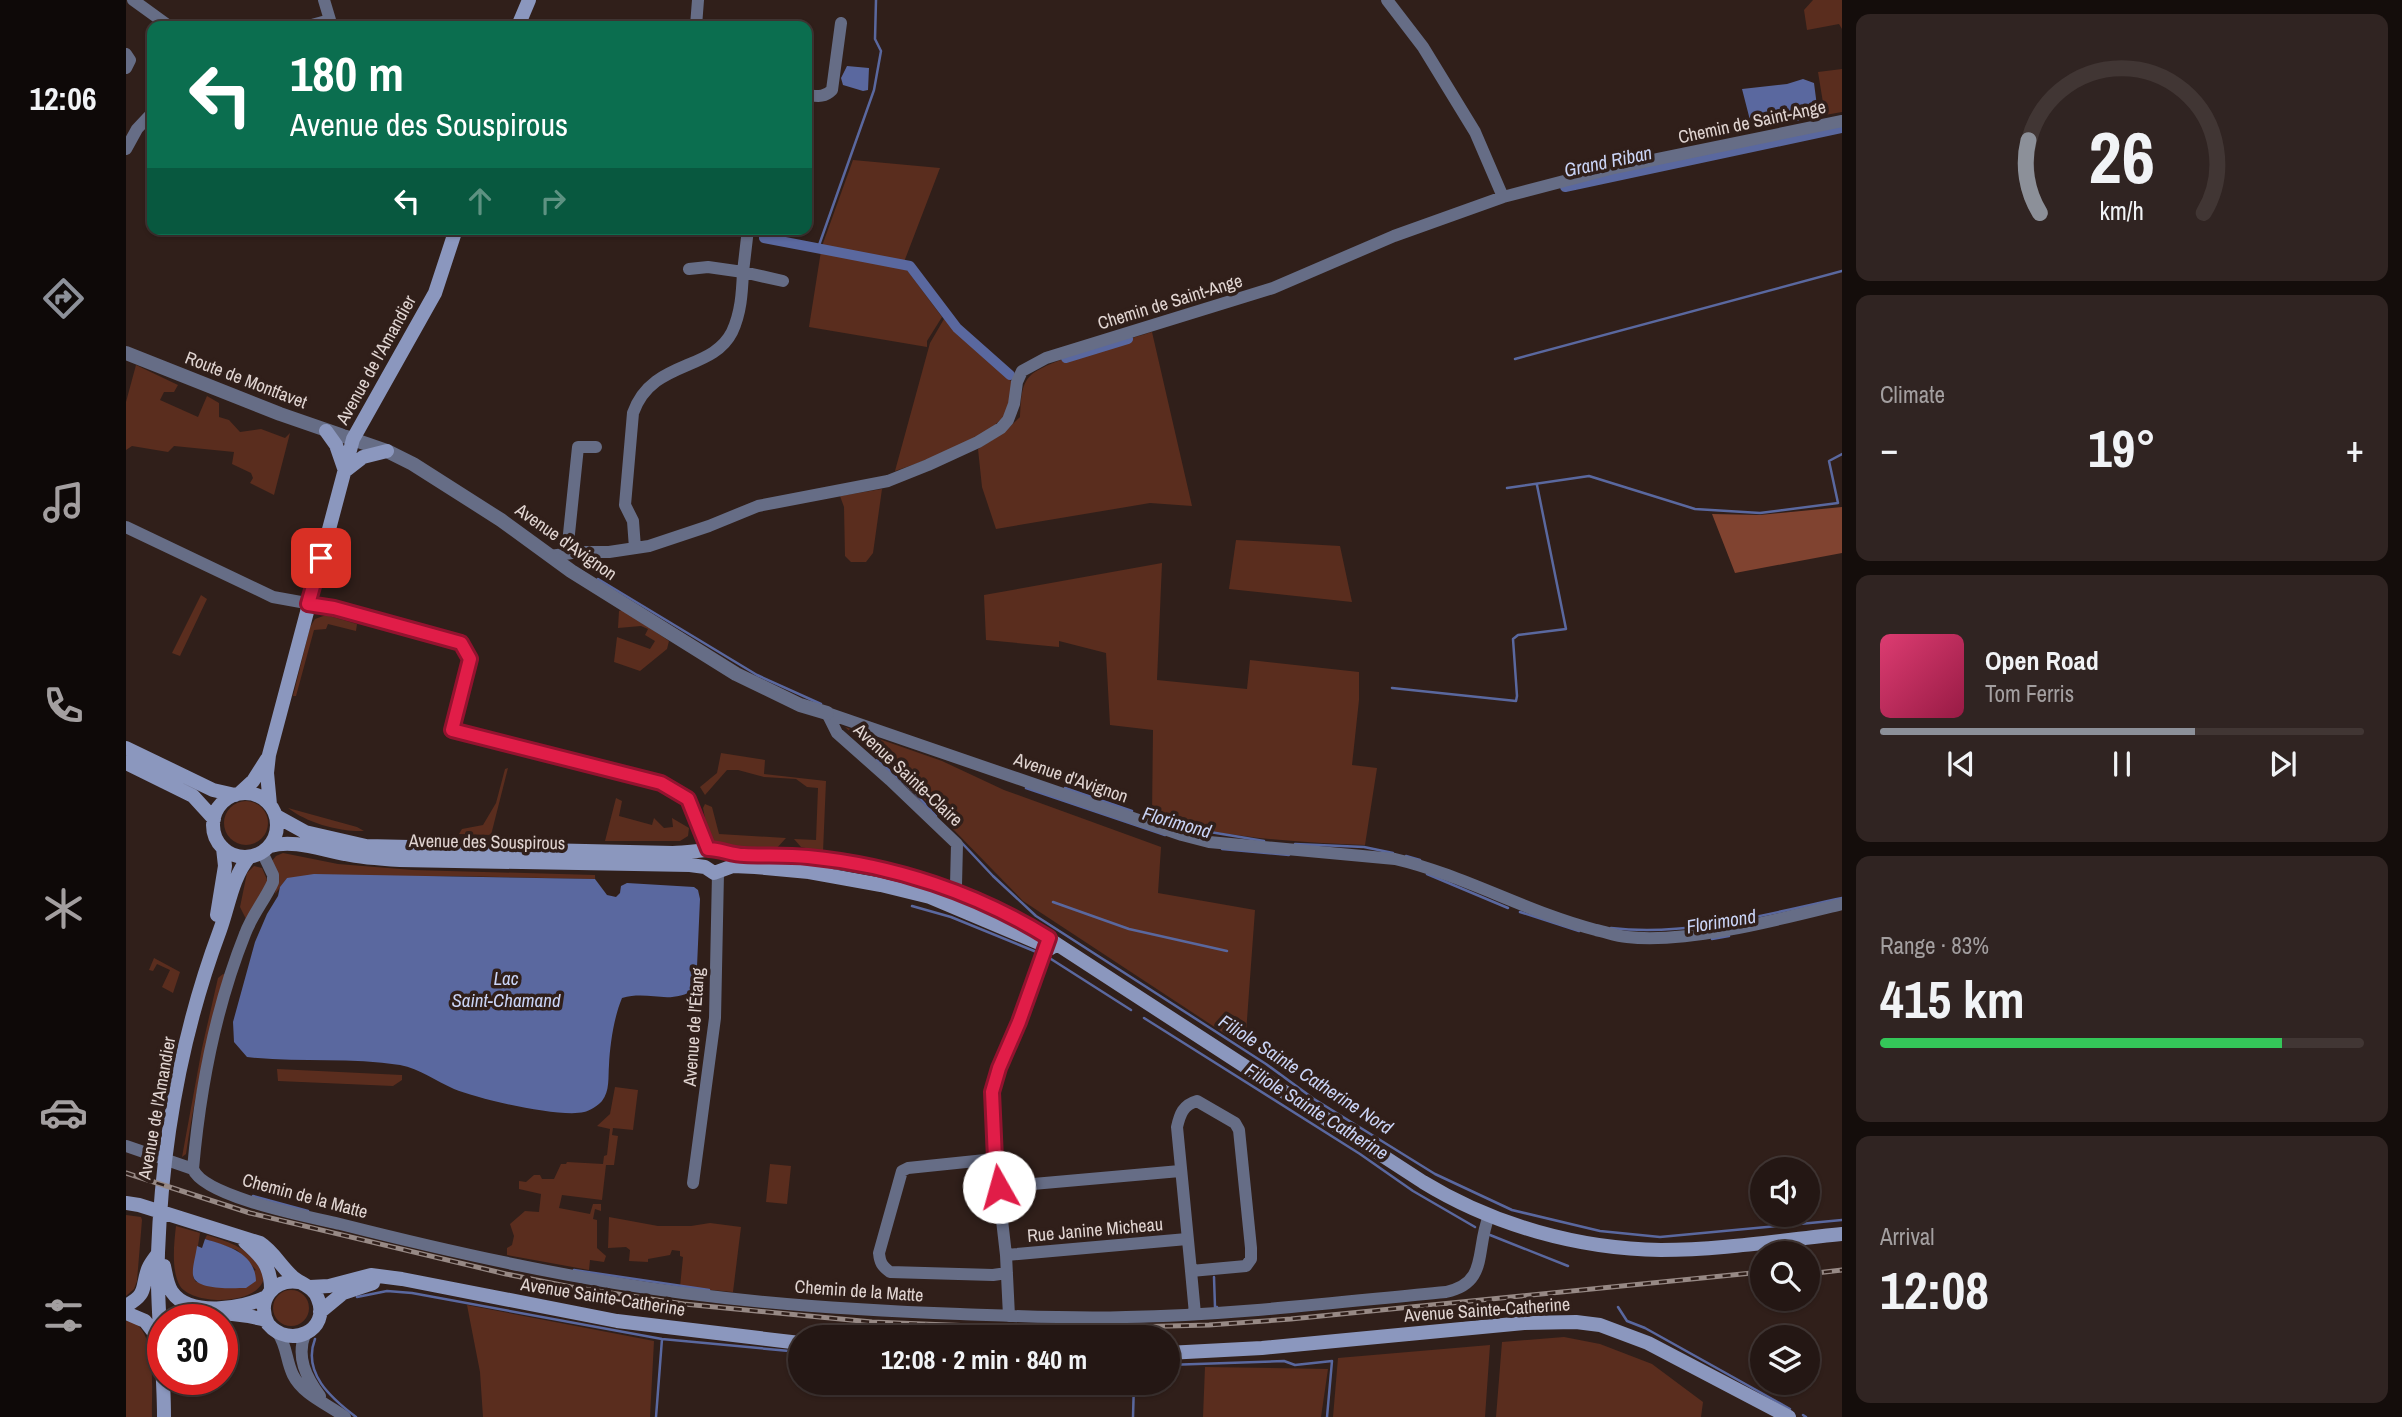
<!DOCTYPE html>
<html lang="en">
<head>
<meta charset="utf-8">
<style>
	body { margin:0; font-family:"Archivo Narrow",sans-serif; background:#302422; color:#f1f3f6; height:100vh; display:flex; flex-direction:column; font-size:26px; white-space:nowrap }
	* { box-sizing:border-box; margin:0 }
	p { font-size:23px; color:#a39fa0 }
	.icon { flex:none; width:38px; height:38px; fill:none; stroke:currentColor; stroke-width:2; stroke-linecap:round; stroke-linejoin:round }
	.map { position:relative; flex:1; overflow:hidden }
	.sheet { display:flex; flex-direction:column; gap:14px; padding:14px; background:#140d0b; width:560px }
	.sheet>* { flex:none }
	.top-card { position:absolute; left:21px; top:21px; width:665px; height:214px; border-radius:14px; box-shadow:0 2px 5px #0004,0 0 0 2px #413634; background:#0b6e4f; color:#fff; overflow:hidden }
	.controls { position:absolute; left:1624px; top:1157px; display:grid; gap:14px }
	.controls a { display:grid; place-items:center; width:70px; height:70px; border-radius:50%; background:#241714; box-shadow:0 2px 5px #0004,0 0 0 2px #413634; font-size:35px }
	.speed { position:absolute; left:21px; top:1304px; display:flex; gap:14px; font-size:35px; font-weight:700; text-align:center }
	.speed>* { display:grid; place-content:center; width:91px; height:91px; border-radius:50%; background:#241714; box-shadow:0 2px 5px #0004,0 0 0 2px #413634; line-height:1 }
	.speed .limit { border:10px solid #d22; background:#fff; color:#111 }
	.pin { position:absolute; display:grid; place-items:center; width:60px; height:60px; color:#fff; margin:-30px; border-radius:14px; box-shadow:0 4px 10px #0006 }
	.me { position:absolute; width:77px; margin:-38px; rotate:353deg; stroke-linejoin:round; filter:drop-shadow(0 0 5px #0008) }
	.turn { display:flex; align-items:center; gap:24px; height:147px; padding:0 28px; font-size:32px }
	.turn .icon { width:91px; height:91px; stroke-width:2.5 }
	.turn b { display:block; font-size:49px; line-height:60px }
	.lanes { display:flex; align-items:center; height:66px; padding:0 28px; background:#0003; justify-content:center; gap:35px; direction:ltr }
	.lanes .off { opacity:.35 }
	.big { font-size:52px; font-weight:700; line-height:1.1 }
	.sheet .widget { flex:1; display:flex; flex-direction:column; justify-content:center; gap:10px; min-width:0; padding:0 24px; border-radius:14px; background:#302422 }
	.sheet .dial { align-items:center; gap:0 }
	.dial svg { height:182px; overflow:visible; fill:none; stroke:#413634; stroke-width:7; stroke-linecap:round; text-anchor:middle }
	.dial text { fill:#f1f3f6; stroke:none }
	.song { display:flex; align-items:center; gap:21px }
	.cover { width:84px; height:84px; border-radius:10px; background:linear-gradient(135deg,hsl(340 70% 55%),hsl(340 70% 35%)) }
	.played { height:7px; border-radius:4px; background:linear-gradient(90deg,#8c9099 65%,#413634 65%) }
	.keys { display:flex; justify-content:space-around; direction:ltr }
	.heat { display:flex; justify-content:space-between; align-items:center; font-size:38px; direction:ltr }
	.charge { height:10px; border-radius:5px; background:linear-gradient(90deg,#34c759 83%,#413634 0) }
	.trip { position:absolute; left:662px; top:1325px; width:392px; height:70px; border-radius:35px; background:#241714; box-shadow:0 2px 5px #0004,0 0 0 2px #413634; font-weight:700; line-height:70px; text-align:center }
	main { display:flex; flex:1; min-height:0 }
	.tab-bar { display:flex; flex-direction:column; width:126px; justify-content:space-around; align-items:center; background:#0e0908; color:#a39fa0 }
	.tab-bar .icon { width:49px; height:49px }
	.tab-bar .current { color:#8c9099 }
	.tab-bar b { font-size:32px; color:#f1f3f6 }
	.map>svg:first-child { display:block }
	.green { fill:#5a2d1e }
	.forest { fill:#804330 }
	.water { fill:#5a689f }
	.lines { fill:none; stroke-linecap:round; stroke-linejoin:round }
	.stream { stroke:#5a689f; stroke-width:2.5 }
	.canal { stroke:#5a689f; stroke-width:10 }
	.minor { stroke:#666d86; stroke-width:12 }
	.tertiary { stroke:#666d86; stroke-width:14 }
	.secondary { stroke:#8b97be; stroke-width:14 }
	.rail-casing { stroke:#978985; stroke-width:5 }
	.rail { stroke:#301f1a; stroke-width:2.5; stroke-dasharray:8; stroke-linecap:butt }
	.route-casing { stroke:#92132f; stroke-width:18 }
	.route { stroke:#e11d48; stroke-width:12 }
	.labels { text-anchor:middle; stroke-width:7; stroke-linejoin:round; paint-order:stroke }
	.street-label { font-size:18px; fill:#e1d5d2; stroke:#301f1a }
	.water-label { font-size:19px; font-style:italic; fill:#cad4f6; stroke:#301f1a }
</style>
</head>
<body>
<main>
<nav class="tab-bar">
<b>12:06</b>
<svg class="icon current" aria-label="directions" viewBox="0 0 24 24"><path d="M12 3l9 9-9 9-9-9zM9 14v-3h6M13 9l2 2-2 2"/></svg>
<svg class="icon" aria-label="music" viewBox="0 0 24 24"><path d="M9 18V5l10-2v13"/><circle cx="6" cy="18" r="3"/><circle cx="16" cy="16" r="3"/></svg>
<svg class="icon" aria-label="phone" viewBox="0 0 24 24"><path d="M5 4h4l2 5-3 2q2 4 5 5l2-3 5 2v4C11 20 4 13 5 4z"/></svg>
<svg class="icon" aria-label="climate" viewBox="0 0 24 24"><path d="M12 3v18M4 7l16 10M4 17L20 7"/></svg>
<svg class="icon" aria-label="car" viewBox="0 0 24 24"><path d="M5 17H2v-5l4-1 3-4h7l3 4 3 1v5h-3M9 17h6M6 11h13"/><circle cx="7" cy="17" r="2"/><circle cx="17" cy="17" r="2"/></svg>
<svg class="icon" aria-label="filters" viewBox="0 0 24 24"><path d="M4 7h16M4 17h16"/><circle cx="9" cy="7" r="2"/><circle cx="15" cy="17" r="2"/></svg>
</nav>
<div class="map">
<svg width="1716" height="1417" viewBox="0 0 1716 1417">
	<rect width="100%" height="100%" fill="#301f1a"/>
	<path class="green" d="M1687,0H1716V29L1713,24L1681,30L1678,10Z
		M1716,69V112L1699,115L1692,72Z
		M727,160L814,168L778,262L696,246Z
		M695,251L781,270L816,317L801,341V347L683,327Z
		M818,319L886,382C885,391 885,405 880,413C863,439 798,461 769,471L804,343Z
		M1026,332L1066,506L1024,503L870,529L856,487L852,449L877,433L894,417C895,403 894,385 905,375C923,359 999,341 1026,332Z
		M10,365L52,385L48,392H38L34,400L72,417L81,396L93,403V417L103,420L114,432L135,429L159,438L164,433L148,495L124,483L127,478L125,473L106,464L108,452L48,446L42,452L6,446L0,450V402Z
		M756,489L747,553L740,562H725L719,556L718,507L714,496Z
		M1110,540L1214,546L1226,602L1103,589Z
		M1036,563L1031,680L1121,689L1124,660L1233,672V700L1226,765L1251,768L1239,845C1167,842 1096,838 1026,817L1027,730L984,725L980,653L933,641V647L860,640L858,595Z
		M75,595L81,599L54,656L46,653Z
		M497,610L543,641L541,649L514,671L488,662L491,637L524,649L529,641L519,635L522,629L515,626L492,628L493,611Z
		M200,615L231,624L230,631L202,624L200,629L188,630L170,696H167L184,627L189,619Z
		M719,727L816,761L878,790L1035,847L1032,893L1129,910L1119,1047L897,901L787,788Z
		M595,753L639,760L638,774L700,781L697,852L675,847L668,839L690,840L692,788L681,787L670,779L638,777L612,770H601L579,795L574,787L591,773Z
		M382,768L365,835L333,834L336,829L357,825L370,803L379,769Z
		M490,798L496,801L493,816L526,825L528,818L538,828L547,827L546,818L563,828L562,836L554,841H479Z
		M98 823a22 22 0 1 1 44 0a22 22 0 1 1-44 0Z
		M579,804L586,807L593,834L660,838L650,849L591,845L582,833L577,808Z
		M162,808L231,827L238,831C214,832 181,823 162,808Z
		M157,853L212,864L287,870L469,875V879L328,876L161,878L149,894L152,876L145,862L150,856Z
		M128,866L136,868L142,882L120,919L114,907L121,873Z
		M28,958L54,972L47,993L36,987L44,970L31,964L27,971L23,970Z
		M97,974L100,975C82,1035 69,1093 60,1154L56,1157L76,1048L92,978Z
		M151,1069L276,1075V1080L267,1086L152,1081Z
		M489,1087L512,1090L507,1130L487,1128L486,1135L492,1136L488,1165H480L476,1200L436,1195L433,1208L464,1214L467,1204H475V1211L469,1209L467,1219L471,1220V1248L480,1256L478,1262L464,1260L463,1270L381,1255V1248L386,1245L388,1236L384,1224L399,1211L413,1212L415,1194L393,1189V1181L400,1182L408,1175H414L416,1179H428L435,1164H440L441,1162L477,1164L478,1156L481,1155L484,1129L471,1126L484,1114Z
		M644,1164L665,1166L661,1204L640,1202Z
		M0,1215L15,1217L16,1220L11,1281L8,1289L0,1296Z
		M483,1217L532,1226H565L584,1223L615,1227L607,1292L554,1287L557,1257L554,1256V1251L546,1250L544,1255L522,1259V1262L503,1261L504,1250L500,1247L482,1248Z
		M50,1226L74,1233L67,1277L70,1282L130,1270L111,1250L79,1239L81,1235C108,1244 125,1248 138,1276C136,1306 67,1306 54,1286C45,1271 48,1243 50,1226Z
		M147 1308a18 18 0 1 1 36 0a18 18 0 1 1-36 0Z
		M341,1305L528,1341L524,1417H357L354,1372Z
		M0,1321C33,1322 25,1393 26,1417H0Z
		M1438,1337L1474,1344L1526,1364L1577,1402L1575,1417H1370L1376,1342Z
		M1364,1345L1359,1417H1207L1212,1358Z
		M1079,1367L1202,1369L1195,1417H1077Z"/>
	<path class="forest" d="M1716,507V553L1609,573L1586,514L1634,515Z"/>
	<path class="water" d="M721,66L743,68L742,90L737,91L717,85L715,78Z
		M1677,79L1688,83L1692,114L1671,121L1625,124L1616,89L1661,84Z
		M188,874L469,879L481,895L490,897L494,893L495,886L501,883L568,887L572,890L574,899L570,989C542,1006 525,990 496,998C488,1017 484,1044 483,1065C482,1077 484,1091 476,1101C473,1105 463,1111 458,1112C434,1118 352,1099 328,1089C310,1081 294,1069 274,1065C224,1057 172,1063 121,1057L108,1042L107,1022L129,942L141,914L152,896L154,887L161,878Z
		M79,1239C102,1246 129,1253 130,1281L120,1288C108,1288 69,1291 67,1275C66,1267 70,1255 71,1246L76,1248Z"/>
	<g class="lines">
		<path class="stream" d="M692,248L748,90L755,51L749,39L750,0
			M1389,359L1716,271
			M1381,488L1463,476L1569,509L1634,513L1712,503L1703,461L1716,454
			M472,579L631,675L695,704
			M1266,688L1390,701L1391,696L1387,639L1392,635L1440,629L1411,485
			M751,760L787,791L810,816
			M900,788L1039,835
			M939,788L1006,811
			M1048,826L1138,841
			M836,843L867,876L910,916L1140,1064L1188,1099L1309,1174L1386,1210L1474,1231L1534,1237L1716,1220
			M1169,844L1238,847L1267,853
			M1096,849L1163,855
			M1280,856L1294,860
			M1301,874L1382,908
			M927,902L1003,929L1101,951
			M786,906L825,917L913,953
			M1394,912L1453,931
			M1485,928C1563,937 1640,914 1716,898
			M1586,939L1603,936
			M925,959L1005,1010
			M1018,1018L1234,1154L1287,1191L1349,1227
			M127,1196L182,1211
			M1364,1235L1442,1266
			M448,1270L583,1290
			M1088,1277L1089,1307H1091
			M231,1297L261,1291L286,1293L536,1339L674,1352
			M1492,1307L1501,1321L1519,1328L1664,1409
			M189,1339C176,1373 205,1398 230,1417
			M1041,1365L1158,1361L1169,1365L1206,1361L1201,1417
			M1677,1415L1680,1417
			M530,1417L536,1339
			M1007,1417L1008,1382"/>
		<path class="canal" d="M1439,187L1716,128
			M638,238L784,266L831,328L884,375
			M940,358L1002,339"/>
		<path class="minor" d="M7,0L43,26
			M1261,0L1297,47L1349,132L1377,197
			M182,26L204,20L198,0
			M570,26L572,0
			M0,54L4,60L0,68
			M681,95C691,96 698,98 706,90L715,23
			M0,149L11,129L26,113
			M622,229L617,272L657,281
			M0,527L147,597L208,608L335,643L344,659L326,730L535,783L562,799L582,850
			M509,548L507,521L499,505L507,413C526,359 586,372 606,332C615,313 616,293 617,272L582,267L563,269
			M441,553L452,447H470
			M424,556L453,552H483L523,546L583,526L632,506L762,481L802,465L852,442L875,428L882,420L888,404L891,382L896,371L920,358L1147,288L1268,236L1377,197L1488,168L1716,121
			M701,713L1056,835L1083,842L1269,859C1338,875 1400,912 1470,930C1480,932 1490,936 1501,937C1562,944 1655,919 1716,904
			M701,713L711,733L764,780L831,844L830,885L826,898
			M1071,1101L1109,1123L1113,1130L1125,1248V1259L1120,1266L1065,1271L1051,1127C1054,1114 1057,1105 1071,1101Z
			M0,1146L67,1169
			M869,1159L782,1168L776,1171L753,1253C754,1263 756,1266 764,1272L867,1275L881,1273
			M67,1169C78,1197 184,1217 214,1224C305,1247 396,1268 489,1283C603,1302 719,1310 834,1314C889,1316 945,1319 1000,1317C1107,1315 1213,1302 1320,1292C1363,1283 1349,1250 1363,1216
			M67,1169C74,1089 89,1009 119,934C126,915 139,900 147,882V875L136,852
			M567,1183L589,1018L592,873
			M873,1187L1054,1171
			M880,1255L1061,1239
			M1065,1271L1069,1314
			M883,1316L880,1255L869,1159L866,1092L873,1068L893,1022L923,938
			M152,1333C161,1346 160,1361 167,1375C177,1395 202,1404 219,1417
			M179,1334C170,1357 180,1377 194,1396"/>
		<path class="tertiary" d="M0,353L154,414L261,451L287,464L375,520L445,571L610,674L674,705L701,713"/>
		<path class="secondary" d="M392,26L403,0
			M200,431L210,445L219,471L237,457L261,451
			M0,748L87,790L109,795
			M0,763L67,796L88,819
			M114,793L127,781L141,759
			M87 825a32 32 0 1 1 64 0a32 32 0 1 1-64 0Z
			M144,805L141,773L143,755L227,439L309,293L330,229
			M150,816L179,832L240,846L547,853C560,852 572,852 584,849C587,849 612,855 620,855C722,857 814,877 903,926L1297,1182C1367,1225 1453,1249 1535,1250C1596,1250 1656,1240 1716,1234
			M144,846C168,839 195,850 219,854C237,858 255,859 274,860L564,865L579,867L588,873L607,866L629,867L683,872L755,885L804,897L925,948
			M91,915L99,866L97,848
			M0,1203L13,1205L134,1243C148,1252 155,1267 168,1278C177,1285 188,1287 192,1299C205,1330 164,1350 142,1324C130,1301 147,1278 173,1282
			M119,1242C135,1256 145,1266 145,1289
			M38,1266C40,1275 41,1285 46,1292C63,1317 117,1309 140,1297
			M184,1287L203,1286L245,1275L276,1279L491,1321L674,1343
			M0,1306C22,1293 15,1289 22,1269C24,1264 28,1259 31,1255
			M194,1312L217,1293L247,1283
			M0,1313L19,1321L33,1339
			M58,1320C81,1309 116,1314 140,1320
			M1041,1353L1136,1348L1398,1323L1450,1322L1474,1325L1522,1343L1663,1417
			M38,1417C38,1362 30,1307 32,1253C36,1144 56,1032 94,930C103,905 106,878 123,857"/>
		<defs>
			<path id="rail" d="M0,1173L124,1213L380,1274L445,1287L558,1304L746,1322L921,1329L1083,1325L1165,1319L1636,1272
				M1682,1274L1716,1270"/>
		</defs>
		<use href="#rail" class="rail-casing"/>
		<use href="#rail" class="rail"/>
	</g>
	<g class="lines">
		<defs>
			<path id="route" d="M195,558L182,604L208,608L335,643L344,659L326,730L535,783L562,799L582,849C594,849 606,855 618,855C640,856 661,855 682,857C767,865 851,893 923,938L893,1022L873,1068L866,1092L869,1159L873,1187"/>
		</defs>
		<use href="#route" class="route-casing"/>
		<use href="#route" class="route"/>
	</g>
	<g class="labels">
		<g class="street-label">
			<text transform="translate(1626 122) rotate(-12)" y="6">Chemin de Saint-Ange</text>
			<text transform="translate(1044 302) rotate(-17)" y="6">Chemin de Saint-Ange</text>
			<text transform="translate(250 360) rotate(-61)" y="6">Avenue de l'Amandier</text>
			<text transform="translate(120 380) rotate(21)" y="6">Route de Montfavet</text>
			<text transform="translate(440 542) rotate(35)" y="6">Avenue d'Avignon</text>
			<text transform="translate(782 775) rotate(43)" y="6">Avenue Sainte-Claire</text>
			<text transform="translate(945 778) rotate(19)" y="6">Avenue d'Avignon</text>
			<text transform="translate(361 842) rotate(1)" y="6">Avenue des Souspirous</text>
			<text transform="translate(568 1027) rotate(-86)" y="6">Avenue de l'Étang</text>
			<text transform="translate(31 1108) rotate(-80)" y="6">Avenue de l'Amandier</text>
			<text transform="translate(179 1196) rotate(15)" y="6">Chemin de la Matte</text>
			<text transform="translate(969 1230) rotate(-5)" y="6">Rue Janine Micheau</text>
			<text transform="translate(733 1291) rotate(4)" y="6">Chemin de la Matte</text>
			<text transform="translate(477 1297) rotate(9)" y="6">Avenue Sainte-Catherine</text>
			<text transform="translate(1361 1310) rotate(-4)" y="6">Avenue Sainte-Catherine</text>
		</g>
		<g class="water-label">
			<text transform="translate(1482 161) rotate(-12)" y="7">Grand Riban</text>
			<text transform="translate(1051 822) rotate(16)" y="7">Florimond</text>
			<text transform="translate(1595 921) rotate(-9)" y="7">Florimond</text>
			<text x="380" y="985">Lac<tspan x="380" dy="22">Saint-Chamand</tspan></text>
			<text transform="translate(1180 1074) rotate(33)" y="7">Filiole Sainte Catherine Nord</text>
			<text transform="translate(1191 1111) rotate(32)" y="7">Filiole Sainte Catherine</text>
		</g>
	</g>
</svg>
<div class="controls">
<a><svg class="icon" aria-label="sound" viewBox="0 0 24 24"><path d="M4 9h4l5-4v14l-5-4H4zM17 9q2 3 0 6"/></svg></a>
<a><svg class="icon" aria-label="search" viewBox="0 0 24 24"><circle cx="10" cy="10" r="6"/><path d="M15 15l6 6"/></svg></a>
<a><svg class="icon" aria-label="layers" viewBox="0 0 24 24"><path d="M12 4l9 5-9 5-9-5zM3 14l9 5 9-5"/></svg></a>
</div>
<div class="speed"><div class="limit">30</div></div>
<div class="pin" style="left:195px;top:558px;background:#d93025"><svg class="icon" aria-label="arrive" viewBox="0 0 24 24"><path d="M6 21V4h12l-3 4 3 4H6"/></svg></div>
<svg class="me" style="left:873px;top:1187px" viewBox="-20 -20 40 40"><circle r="19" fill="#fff"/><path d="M0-13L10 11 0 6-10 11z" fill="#e11d48"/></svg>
<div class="trip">12:08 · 2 min · 840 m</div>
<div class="top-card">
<div class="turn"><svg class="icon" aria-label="left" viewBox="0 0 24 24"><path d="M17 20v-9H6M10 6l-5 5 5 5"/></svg><div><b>180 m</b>Avenue des Souspirous</div></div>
<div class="lanes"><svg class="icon" aria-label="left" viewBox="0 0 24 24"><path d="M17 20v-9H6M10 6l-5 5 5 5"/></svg><svg class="icon off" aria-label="ahead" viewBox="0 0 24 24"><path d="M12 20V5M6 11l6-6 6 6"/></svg><svg class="icon off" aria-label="right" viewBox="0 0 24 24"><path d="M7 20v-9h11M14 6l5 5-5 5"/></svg></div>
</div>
</div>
<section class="sheet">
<div class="widget dial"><svg viewBox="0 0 100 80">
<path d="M14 69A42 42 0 1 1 86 69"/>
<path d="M14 69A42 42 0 0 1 9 37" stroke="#8c9099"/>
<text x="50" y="56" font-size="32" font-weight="700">26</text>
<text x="50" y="72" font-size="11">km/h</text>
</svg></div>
<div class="widget"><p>Climate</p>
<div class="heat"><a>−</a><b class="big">19°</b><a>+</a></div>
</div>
<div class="widget">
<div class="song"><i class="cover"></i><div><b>Open Road</b><p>Tom Ferris</p></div></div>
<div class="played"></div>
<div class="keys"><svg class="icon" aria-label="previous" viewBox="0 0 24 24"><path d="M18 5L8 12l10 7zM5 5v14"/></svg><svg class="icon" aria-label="pause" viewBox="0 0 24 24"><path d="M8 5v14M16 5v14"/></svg><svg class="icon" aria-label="next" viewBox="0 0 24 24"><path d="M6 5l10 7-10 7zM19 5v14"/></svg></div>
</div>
<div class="widget"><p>Range · 83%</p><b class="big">415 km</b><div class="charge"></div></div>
<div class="widget"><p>Arrival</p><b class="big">12:08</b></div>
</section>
</main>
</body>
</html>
